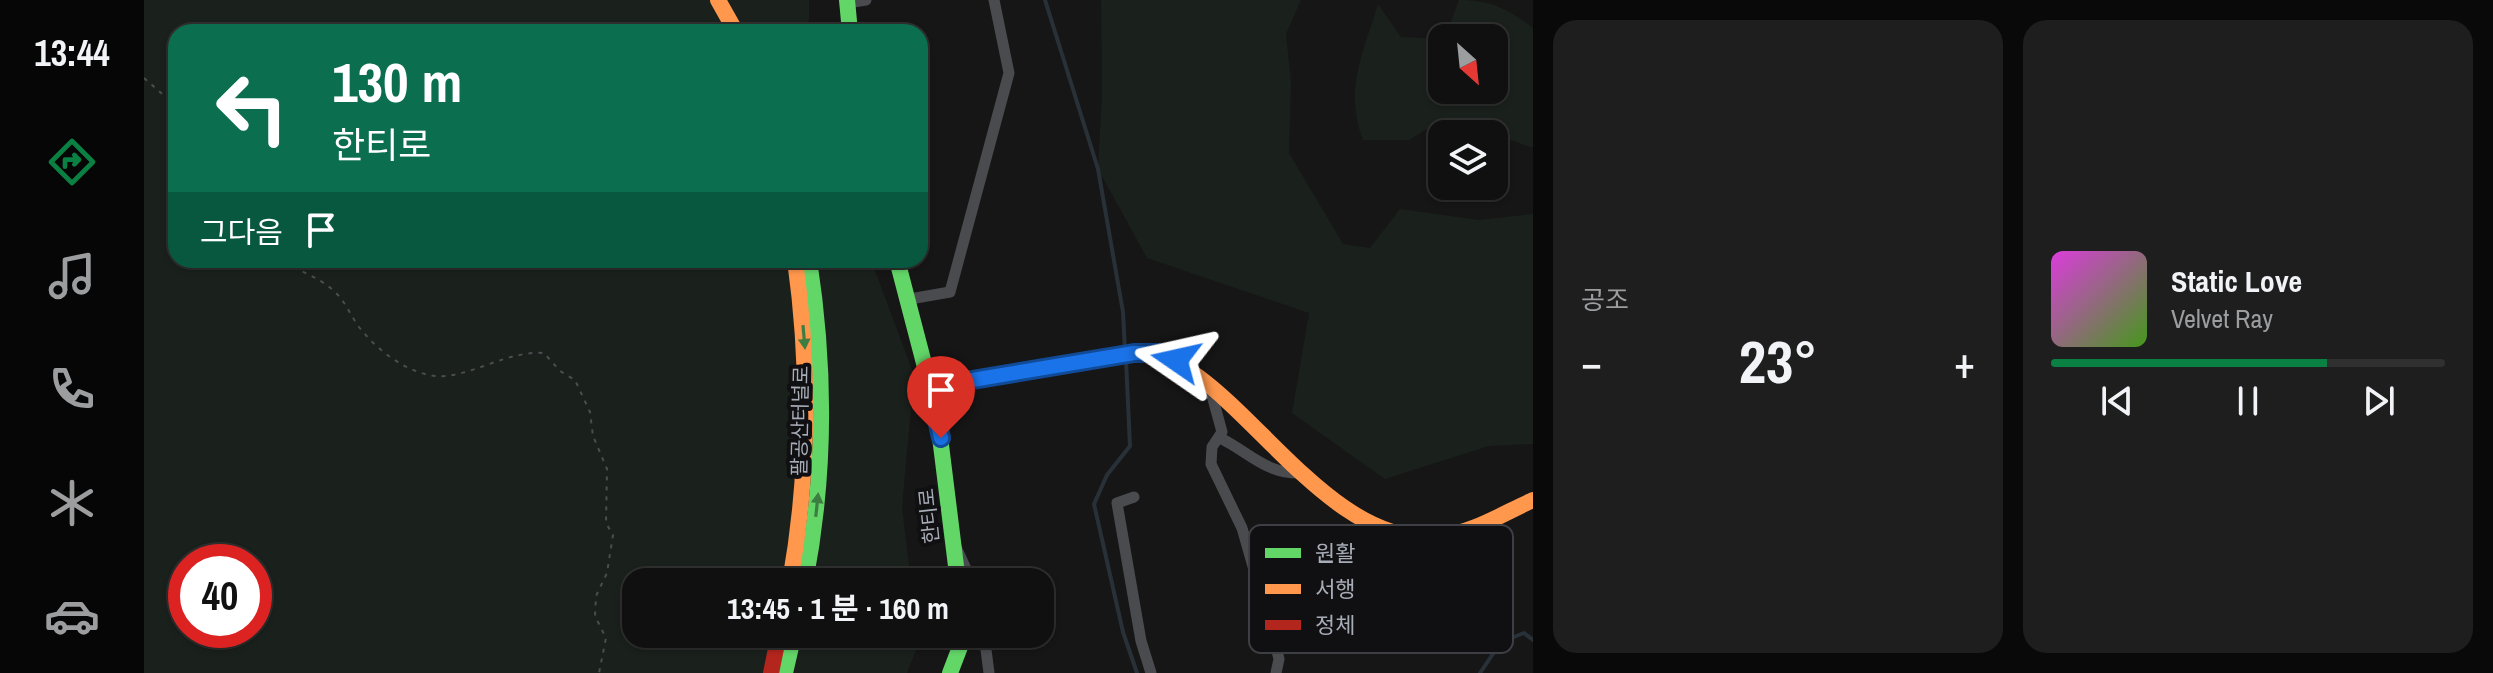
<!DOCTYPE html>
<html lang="ko">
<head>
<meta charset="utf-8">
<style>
	body { margin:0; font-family:"Archivo Narrow","Noto Sans KR",sans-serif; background:#1e1e1e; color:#f1f3f6; height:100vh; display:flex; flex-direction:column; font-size:30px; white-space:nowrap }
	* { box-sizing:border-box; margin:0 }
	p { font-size:26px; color:#9c9d9f }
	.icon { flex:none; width:44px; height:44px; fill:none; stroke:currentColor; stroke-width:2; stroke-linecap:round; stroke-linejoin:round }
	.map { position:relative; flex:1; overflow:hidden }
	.drawer { display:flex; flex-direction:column; gap:20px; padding:20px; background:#090909; width:960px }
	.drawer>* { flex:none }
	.hud { position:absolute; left:24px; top:24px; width:760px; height:244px; border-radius:24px; box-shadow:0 2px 6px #0004,0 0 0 2px #303030; background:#0b6e4f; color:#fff; overflow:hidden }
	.needle { width:52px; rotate:153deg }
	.controls { position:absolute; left:1284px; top:24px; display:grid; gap:16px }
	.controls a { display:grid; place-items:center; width:80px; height:80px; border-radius:16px; background:#101010; box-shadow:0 2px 6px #0004,0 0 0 2px #303030; font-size:40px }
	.speed { position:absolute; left:24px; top:544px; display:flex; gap:16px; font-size:40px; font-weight:700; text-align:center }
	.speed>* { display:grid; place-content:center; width:104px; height:104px; border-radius:50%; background:#101010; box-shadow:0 2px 6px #0004,0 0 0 2px #303030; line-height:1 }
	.speed .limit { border:12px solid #d22; background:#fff; color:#111 }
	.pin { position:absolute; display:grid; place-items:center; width:68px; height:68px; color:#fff; margin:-82px -34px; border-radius:50% 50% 50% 0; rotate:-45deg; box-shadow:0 0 8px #0007 }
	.pin .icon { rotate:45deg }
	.me { position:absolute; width:88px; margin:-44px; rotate:281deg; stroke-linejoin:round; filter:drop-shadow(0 0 6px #0008) }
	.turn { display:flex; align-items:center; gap:28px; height:168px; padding:0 32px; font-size:36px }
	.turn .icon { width:104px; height:104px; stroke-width:2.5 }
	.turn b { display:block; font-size:56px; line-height:68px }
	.then { display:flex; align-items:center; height:76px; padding:0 32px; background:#0003; gap:16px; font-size:30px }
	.big { font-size:60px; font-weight:700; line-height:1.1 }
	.drawer .tile { flex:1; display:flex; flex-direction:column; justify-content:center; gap:12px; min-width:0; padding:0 28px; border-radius:24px; background:#1e1e1e }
	.song { display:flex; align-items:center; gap:24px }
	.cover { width:96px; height:96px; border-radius:12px; background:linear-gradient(135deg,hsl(300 70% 55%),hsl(100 70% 35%)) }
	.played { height:8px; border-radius:4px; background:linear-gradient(90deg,#0b8043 70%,#303030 70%) }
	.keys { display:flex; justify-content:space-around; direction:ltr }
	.heat { display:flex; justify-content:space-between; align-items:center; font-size:44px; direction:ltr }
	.drawer .tiles { flex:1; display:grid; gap:20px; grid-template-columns:repeat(2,1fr) }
	.trip { position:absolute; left:478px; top:568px; width:432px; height:80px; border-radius:24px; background:#101010; box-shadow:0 2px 6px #0004,0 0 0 2px #303030; font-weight:700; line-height:80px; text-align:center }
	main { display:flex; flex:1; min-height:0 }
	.menu { display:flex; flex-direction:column; width:144px; justify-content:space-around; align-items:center; background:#060606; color:#9c9d9f }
	.menu .icon { width:56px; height:56px }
	.menu .active { color:#0b8043 }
	.menu b { font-size:36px; color:#f1f3f6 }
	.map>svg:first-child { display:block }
	.green { fill:#1a201b; fill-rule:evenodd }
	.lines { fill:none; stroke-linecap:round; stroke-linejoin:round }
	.stream { stroke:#293138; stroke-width:4 }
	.path { stroke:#4c4d51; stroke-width:2; stroke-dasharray:4 6; stroke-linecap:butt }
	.street { stroke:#4a4b4f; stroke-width:11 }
	.fast { stroke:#63d668; stroke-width:16 }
	.slow { stroke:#ff974d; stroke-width:16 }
	.jam { stroke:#b3261e; stroke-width:16 }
	.oneway { fill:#3e7d41 }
	.route-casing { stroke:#114b97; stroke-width:20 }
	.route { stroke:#1a73e8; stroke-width:14 }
	.labels { text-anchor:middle; stroke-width:8; stroke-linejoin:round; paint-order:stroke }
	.street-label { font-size:20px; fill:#a7acb7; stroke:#101012 }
	.key { fill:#101012; stroke:#3d3f44; stroke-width:2 }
	.key-label { font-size:22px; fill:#a7acb7 }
</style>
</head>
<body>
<main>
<nav class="menu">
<b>13:44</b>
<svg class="icon active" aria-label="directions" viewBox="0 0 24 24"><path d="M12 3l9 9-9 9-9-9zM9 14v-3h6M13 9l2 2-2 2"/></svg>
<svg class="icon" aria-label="music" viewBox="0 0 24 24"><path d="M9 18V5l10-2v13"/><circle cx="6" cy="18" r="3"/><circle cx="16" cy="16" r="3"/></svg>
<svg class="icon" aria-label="phone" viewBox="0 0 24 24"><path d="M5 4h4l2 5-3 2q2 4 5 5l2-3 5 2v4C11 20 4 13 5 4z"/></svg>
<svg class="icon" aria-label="climate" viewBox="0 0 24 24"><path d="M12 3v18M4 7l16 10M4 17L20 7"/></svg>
<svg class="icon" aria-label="car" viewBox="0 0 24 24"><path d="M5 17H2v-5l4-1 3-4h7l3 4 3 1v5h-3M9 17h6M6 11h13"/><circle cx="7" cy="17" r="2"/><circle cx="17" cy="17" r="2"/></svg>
</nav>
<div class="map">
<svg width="1389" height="673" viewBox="0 0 1389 673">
	<rect width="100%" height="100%" fill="#161616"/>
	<path class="green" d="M0,0H665V21L639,32H32V260H727L770,375L758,507L767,582H492V634H773L774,645L763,673H0ZM42,562H110V630H42Z
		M957,0H1157L1142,34L1147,81L1145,153L1199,244L1226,248L1256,209L1335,220L1389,214V444L1345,446L1241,479L1148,413L1165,313L1003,258L954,169L958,92Z
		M1315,0C1347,0 1364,9 1389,28V148L1338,129L1293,123L1265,140H1219C1200,90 1219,53 1234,4L1257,37L1298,39V90H1350V38H1301Z"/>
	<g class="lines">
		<path class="stream" d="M901,0L954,169L979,312L981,351
			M982,360L986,446L963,475L950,504L979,632L993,673
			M1336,673L1357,642L1380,633L1389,640"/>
		<path class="path" d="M0,78L24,99L23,111L32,143
			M131,260C150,268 175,277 190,291C202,302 206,315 215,327C233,350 261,372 291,376C324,379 363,350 400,353L416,371L431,380L446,412L449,436L463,469L462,523L469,535L463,573L452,596L451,616L462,638L455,673"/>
		<path class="street" d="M703,3L722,0
			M766,299L806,292L865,73L850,0
			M1066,388L1078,432L1068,447L1067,464L1098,528L1131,643L1135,659L1132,673
			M1076,438C1105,452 1123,475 1158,473
			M990,497L973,503L997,641L1007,673
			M812,547L828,582
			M1114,591L1171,626
			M840,634L845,673"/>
		<path class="fast" d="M703,0L706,32
			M753,260L793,413L814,582
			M661,582C682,474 682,369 665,260
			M641,673L650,634
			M806,673L821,634"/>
		<path class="slow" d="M574,0L592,32
			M786,387L990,353C1081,345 1171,549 1293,537C1327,534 1358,514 1389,500
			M646,582C665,474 666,368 651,260"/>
		<path class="jam" d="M627,673L635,634"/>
	</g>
	<defs><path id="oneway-solid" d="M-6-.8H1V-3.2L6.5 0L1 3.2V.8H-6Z" transform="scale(2)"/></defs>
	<g class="oneway">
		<use href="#oneway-solid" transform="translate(660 337) rotate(85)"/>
		<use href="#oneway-solid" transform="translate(673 505) rotate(-84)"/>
	</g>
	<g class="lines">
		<defs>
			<path id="route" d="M797,438L786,387L990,353H1015L1032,360"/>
		</defs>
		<use href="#route" class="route-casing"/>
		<use href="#route" class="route"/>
	</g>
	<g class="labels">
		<g class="street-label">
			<text transform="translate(656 421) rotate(-89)" y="7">팔공산터널로</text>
			<text transform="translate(785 516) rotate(-96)" y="7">한티로</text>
		</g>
	</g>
	<rect x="1105" y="525" width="264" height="128" rx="12" class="key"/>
	<rect x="1121" y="548" width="36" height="10" fill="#63d668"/>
	<rect x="1121" y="584" width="36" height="10" fill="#ff974d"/>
	<rect x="1121" y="620" width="36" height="10" fill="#b3261e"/>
	<g class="key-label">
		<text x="1171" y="561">원활</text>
		<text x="1171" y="597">서행</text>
		<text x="1171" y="633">정체</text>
	</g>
</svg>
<div class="controls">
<a><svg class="needle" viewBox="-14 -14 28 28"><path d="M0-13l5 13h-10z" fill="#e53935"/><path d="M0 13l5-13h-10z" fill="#9c9d9f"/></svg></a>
<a><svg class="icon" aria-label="layers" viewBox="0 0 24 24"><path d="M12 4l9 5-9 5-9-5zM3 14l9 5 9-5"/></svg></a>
</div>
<div class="speed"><div class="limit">40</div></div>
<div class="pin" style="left:797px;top:438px;background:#d93025"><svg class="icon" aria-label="arrive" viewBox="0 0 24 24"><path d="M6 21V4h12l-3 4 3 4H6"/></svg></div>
<svg class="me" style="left:1032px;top:360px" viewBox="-20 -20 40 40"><path d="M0-17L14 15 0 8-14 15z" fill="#1a73e8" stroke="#fff" stroke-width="4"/></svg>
<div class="trip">13:45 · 1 분 · 160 m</div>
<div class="hud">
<div class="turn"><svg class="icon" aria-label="left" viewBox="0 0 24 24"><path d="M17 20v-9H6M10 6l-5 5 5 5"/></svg><div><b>130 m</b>한티로</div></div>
<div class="then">그다음<svg class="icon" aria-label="arrive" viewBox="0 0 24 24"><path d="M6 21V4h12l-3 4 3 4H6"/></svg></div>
</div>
</div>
<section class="drawer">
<div class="tiles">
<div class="tile"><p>공조</p>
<div class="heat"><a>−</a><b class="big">23°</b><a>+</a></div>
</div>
<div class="tile">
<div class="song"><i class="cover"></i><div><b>Static Love</b><p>Velvet Ray</p></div></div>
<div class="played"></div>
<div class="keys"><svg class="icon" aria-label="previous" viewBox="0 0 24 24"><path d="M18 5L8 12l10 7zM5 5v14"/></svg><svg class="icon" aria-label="pause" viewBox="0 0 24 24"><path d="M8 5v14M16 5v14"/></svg><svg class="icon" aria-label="next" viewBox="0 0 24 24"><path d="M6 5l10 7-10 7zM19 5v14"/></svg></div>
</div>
</div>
</section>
</main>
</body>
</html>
